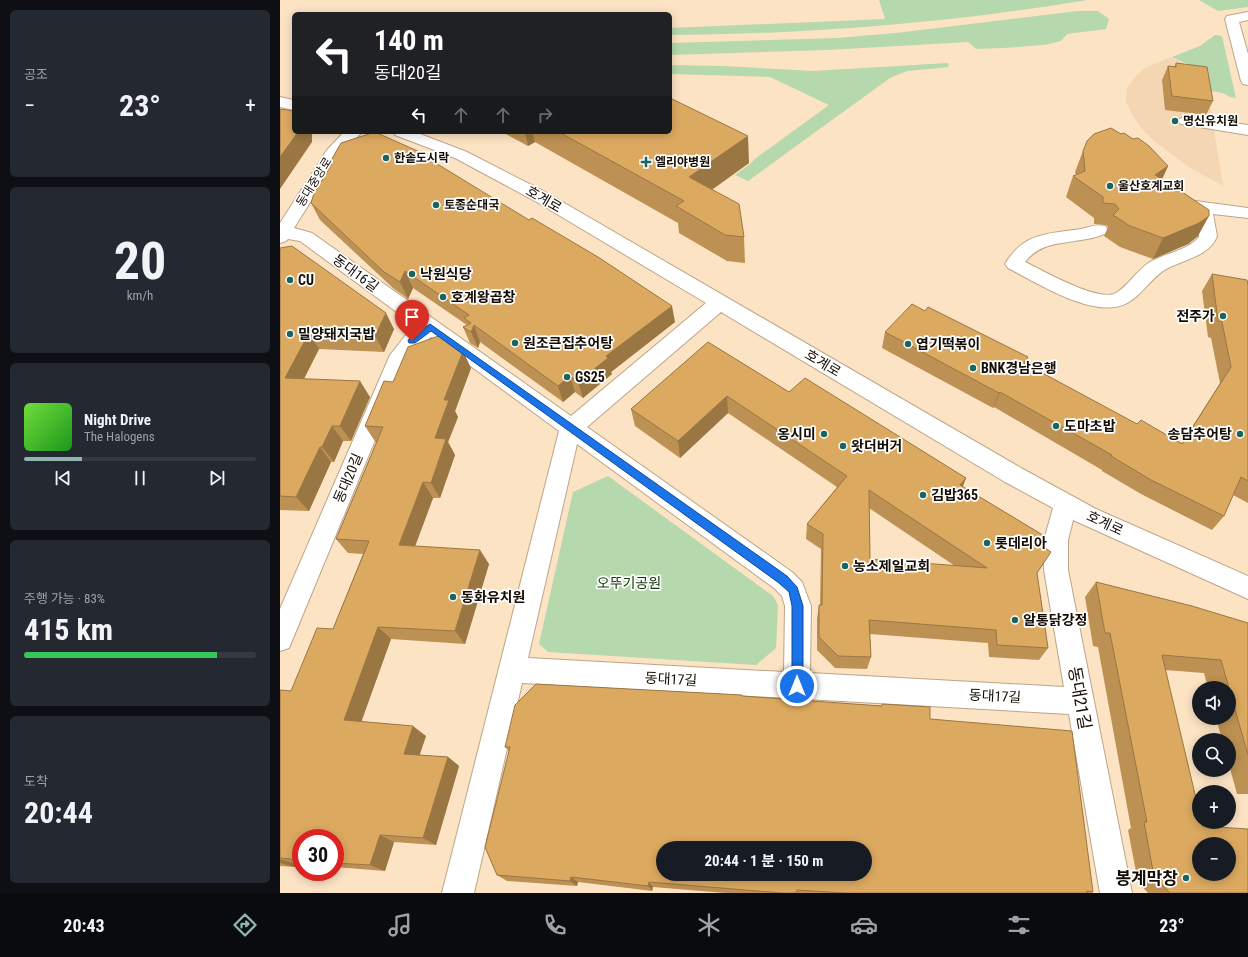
<!DOCTYPE html>
<html lang="ko">
<head>
<meta charset="utf-8">
<style>
	body { margin:0; font-family:"Roboto Condensed","Noto Sans KR",sans-serif; background:#242831; color:#f1f3f6; height:100vh; display:flex; flex-direction:column; font-size:15px; white-space:nowrap }
	* { box-sizing:border-box; margin:0 }
	p { font-size:13px; color:#9ea1a6 }
	.icon { flex:none; width:22px; height:22px; fill:none; stroke:currentColor; stroke-width:2; stroke-linecap:round; stroke-linejoin:round }
	.map { position:relative; flex:1; overflow:hidden }
	.drawer { display:flex; flex-direction:column; gap:10px; padding:10px; background:#0d0f14; width:280px }
	.drawer>* { flex:none }
	.banner { position:absolute; left:12px; top:12px; width:380px; height:122px; border-radius:6px; box-shadow:0 2px 10px #0003; background:#202124; color:#fff; overflow:hidden }
	.tools { position:absolute; left:912px; top:681px; display:grid; gap:8px }
	.tools a { display:grid; place-items:center; width:44px; height:44px; border-radius:50%; background:#171b24; box-shadow:0 2px 10px #0003; font-size:20px }
	.speed { position:absolute; left:12px; top:829px; display:flex; gap:8px; font-size:20px; font-weight:700; text-align:center }
	.speed>* { display:grid; place-content:center; width:52px; height:52px; border-radius:50%; background:#171b24; box-shadow:0 2px 10px #0003; line-height:1 }
	.speed .limit { border:6px solid #d22; background:#fff; color:#111 }
	.pin { position:absolute; display:grid; place-items:center; width:34px; height:34px; color:#fff; margin:-41px -17px; border-radius:50% 50% 50% 0; rotate:-45deg; box-shadow:0 0 4px #0007 }
	.pin .icon { rotate:45deg }
	.me { position:absolute; width:44px; margin:-22px; rotate:0deg; stroke-linejoin:round; filter:drop-shadow(0 0 3px #0008) }
	.turn { display:flex; align-items:center; gap:14px; height:84px; padding:0 16px; font-size:18px }
	.turn .icon { width:52px; height:52px; stroke-width:2.5 }
	.turn b { display:block; font-size:28px; line-height:34px }
	.lanes { display:flex; align-items:center; height:38px; padding:0 16px; background:#0003; justify-content:center; gap:20px; direction:ltr }
	.lanes .off { opacity:.35 }
	.big { font-size:30px; font-weight:700; line-height:1.1 }
	.drawer .widget { flex:1; display:flex; flex-direction:column; justify-content:center; gap:6px; min-width:0; padding:0 14px; border-radius:6px; background:#242831 }
	.drawer .dial { align-items:center; gap:0 }
	.dial b { font-size:52px; line-height:1 }
	.song { display:flex; align-items:center; gap:12px }
	.cover { width:48px; height:48px; border-radius:6px; background:linear-gradient(135deg,hsl(100 70% 55%),hsl(120 70% 35%)) }
	.played { height:4px; border-radius:2px; background:linear-gradient(90deg,#90b4b2 25%,#363941 25%) }
	.keys { display:flex; justify-content:space-around; direction:ltr }
	.heat { display:flex; justify-content:space-between; align-items:center; font-size:22px; direction:ltr }
	.charge { height:6px; border-radius:3px; background:linear-gradient(90deg,#34c759 83%,#363941 0) }
	.trip { position:absolute; left:376px; top:841px; width:216px; height:40px; border-radius:20px; background:#171b24; box-shadow:0 2px 10px #0003; font-weight:700; line-height:40px; text-align:center }
	.tab-bar { display:flex; height:64px; justify-content:space-around; align-items:center; background:#090b0e; color:#9ea1a6 }
	.tab-bar .icon { width:28px; height:28px }
	.tab-bar .on { color:#90b4b2 }
	.tab-bar b { font-size:18px; color:#f1f3f6 }
	main { display:flex; flex:1; min-height:0 }
	.map>svg:first-child { display:block }
	.built { fill:#f4d7b2 }
	.green { fill:#b5d8ad }
	.lines { fill:none; stroke-linecap:round; stroke-linejoin:round }
	.minor-casing { stroke:#bca588; stroke-width:2 }
	.minor { fill:#fff; fill-rule:evenodd }
	.wall { fill:#bd9153; fill-rule:evenodd }
	.shaded-wall { fill:#9a7643 }
	.building { fill:#dca960; stroke:#9a7643; fill-rule:evenodd }
	.route { fill:#1a73e8; stroke:#114b97 }
	.poi-dot { fill:#196660; stroke:#fff; stroke-width:1.5 }
	.labels { text-anchor:middle; stroke-width:3.5; stroke-linejoin:round; paint-order:stroke }
	.far-poi-label { font-size:12px; font-weight:bold; fill:#150d04; stroke:#fff; text-anchor:start }
	.far-street-label { font-size:12px; fill:#150d04; stroke:#fff }
	.street-label { font-size:14px; fill:#150d04; stroke:#fff }
	.poi-label { font-size:14px; font-weight:bold; fill:#150d04; stroke:#fff; text-anchor:start }
	.park-label { font-size:14px; fill:#0f3405; stroke:#fff }
	.near-street-label { font-size:17px; fill:#150d04; stroke:#fff }
	.near-poi-label { font-size:17px; font-weight:bold; fill:#150d04; stroke:#fff; text-anchor:end }
</style>
</head>
<body>
<main>
<section class="drawer">
<div class="widget"><p>공조</p>
<div class="heat"><a>−</a><b class="big">23°</b><a>+</a></div>
</div>
<div class="widget dial"><b>20</b><p>km/h</p></div>
<div class="widget">
<div class="song"><i class="cover"></i><div><b>Night Drive</b><p>The Halogens</p></div></div>
<div class="played"></div>
<div class="keys"><svg class="icon" aria-label="previous" viewBox="0 0 24 24"><path d="M18 5L8 12l10 7zM5 5v14"/></svg><svg class="icon" aria-label="pause" viewBox="0 0 24 24"><path d="M8 5v14M16 5v14"/></svg><svg class="icon" aria-label="next" viewBox="0 0 24 24"><path d="M6 5l10 7-10 7zM19 5v14"/></svg></div>
</div>
<div class="widget"><p>주행 가능 · 83%</p><b class="big">415 km</b><div class="charge"></div></div>
<div class="widget"><p>도착</p><b class="big">20:44</b></div>
</section>
<div class="map">
<svg width="968" height="893" viewBox="0 0 968 893">
	<rect width="100%" height="100%" fill="#fce3c4"/>
	<path class="built" d="M891,57L925,74L943,186L912,169L875,142L861,128L852,114L846,101L847,88L855,77L865,68Z"/>
	<path class="green" d="M599,0H807C669,23 530,34 390,35V28L605,19Z
		M919,0H968V7L938,11Z
		M798,11H818L829,19L826,29L787,34L781,41L764,45L723,48L696,49L688,42L547,50L390,55V43L557,38L616,33Z
		M935,35L942,36L956,98L950,97L943,93L930,91L927,73L892,57L920,46Z
		M668,63L669,67L627,71L610,78L468,181L455,175L470,164L476,158L549,105L490,77L390,74V65L442,66L533,71Z
		M328,476L493,596L498,605L496,648L476,665L268,652L259,644L293,492Z"/>
	<g class="lines">
		<defs>
			<path id="minor" d="M968,12V20L959,22L968,54V85L963,84L961,81L945,19L947,16Z
				M0,97L14,100V110L0,107Z
				M906,116L968,125V135L901,124L898,121L901,118Z
				M64,132H82L60,155L14,228L32,233L291,416L426,303L255,201L175,158L115,135L113,132H135L187,152L267,193L741,468L816,509L968,576V599L793,520L788,540V570L852,893H820L789,714L242,683L194,893H162L279,431L151,337L139,346L129,358L9,648L0,651V609L110,355L125,336L137,327L20,241L8,239L6,241L0,243V223L47,150ZM441,312L725,482L773,508L764,540V570L784,687L530,673L531,606L522,582L512,572L307,427ZM297,444L494,588L502,596L505,606L504,672L248,658Z
				M908,200L968,208V218L933,214L937,236C931,255 904,260 888,268C872,276 864,293 849,302C818,322 757,283 728,268L725,264C744,232 768,234 801,229C810,227 816,224 825,226L828,230L825,234C817,237 809,239 801,240C779,244 760,243 745,262C762,270 819,303 836,293C849,285 857,270 870,262C885,253 907,251 919,237V227L915,211L902,209L899,205L902,201Z"/>
		</defs>
		<use href="#minor" class="minor-casing"/>
		<use href="#minor" class="minor"/>
	</g>
	<path class="wall" d="M896,63L933,101L926,115L885,110L882,80L888,66L894,67Z
		M222,132H390L469,163L432,190L464,237L465,263L447,261L399,233L398,223L255,142L248,146Z
		M841,134L888,166L879,185L918,236L908,244L873,259L840,247L824,236L828,227L826,225L814,224V218L786,197L793,176L796,175L795,172L803,151Z
		M143,157L395,322L331,372L332,374L303,398L295,392L283,402L200,342L198,348L190,343L183,327L187,325L133,288L128,299L113,288L40,220L31,203L51,167L49,164Z
		M0,248L114,329L104,352L39,349L24,379L90,397L71,441H63L54,462H51L29,511L0,510Z
		M932,274L968,285V503L953,495L944,516L932,530L861,494L822,471V470L714,407L713,408L602,348L605,332L645,311L748,357L745,364L857,424L902,443L940,383L931,338L928,337L922,291Z
		M428,342L509,392L686,478L682,487L766,537L761,546L757,574L768,648L759,660L709,657L708,643L590,634L591,657L587,669L555,668L537,650V619L539,605H540L541,549L526,539L527,524L557,487L448,413L400,458L355,426L351,409ZM589,508L675,566L590,559Z
		M191,368L175,411L178,417L168,442L175,455L160,498H153L135,546L209,564L185,644L111,639L81,722L146,736L139,755L168,757L179,766L156,845L114,842L105,871L55,867V838H21V865L16,864L15,867L0,866V690L11,691L53,629L83,554L68,553L56,539L96,443L85,426L113,382Z
		M816,582L968,623V794H957L949,765V740H942L936,718H949V688H928L924,673L885,670L922,826L968,893H868L858,882L848,830L851,828L818,647L813,646L805,597Z
		M462,696L602,706V704L650,719L813,892L811,893H445L373,887L372,891L298,882L297,886L227,881L217,875L229,751L225,747Z"/>
	<path class="shaded-wall" d="M18,132H31L32,135V142L0,189V157Z
		M245,132H252L255,142L248,146Z
		M468,136L469,163L411,204L409,177Z
		M142,153L148,170L139,155Z
		M888,166L879,186L872,191L875,175Z
		M929,216L918,236L908,244L873,259L883,238Z
		M125,271L133,288L128,299L120,282Z
		M392,306L395,322L331,372L332,374L303,398L298,382L326,356Z
		M106,313L114,329L104,352L95,336Z
		M194,325L200,342L198,348L191,332Z
		M29,333L39,349L16,394L5,378Z
		M183,351L191,368L175,411L178,417L168,442L175,455L160,498L151,483L155,438L164,400Z
		M290,376L295,392L283,402L278,386Z
		M80,381L90,397L71,441L60,426Z
		M720,392L714,407L713,408L719,393Z
		M447,396L448,413L400,458L398,441Z
		M52,426L63,441L54,462L42,447Z
		M40,447L51,462L29,511L16,497Z
		M686,478L680,494V485Z
		M143,482L153,498L130,560L119,545Z
		M200,550L209,564L185,644L175,631Z
		M98,627L111,639L78,731L64,720Z
		M133,726L146,736L137,763L124,754Z
		M168,757L179,766L156,845L143,838Z
		M100,835L114,842L105,871L90,865Z
		M0,859L16,864L15,867L0,863Z
		M291,877L298,882L297,886L290,881Z
		M369,882L373,887L372,891L368,886Z"/>
	<path class="building" d="M896,63L927,67L933,101L892,96L888,66L896,67Z
		M390,98L468,136L409,177L459,204L464,237L445,235L396,206L404,201L279,132H390Z
		M0,109L14,111V132H18L0,157Z
		M831,128L841,134L844,133L853,139L858,138L869,146L888,166L875,175L879,177L876,181L880,186L896,188L929,210V216L919,223L883,238L850,226L833,215L839,209L835,204L823,203V197L793,176L805,171L803,151L807,141L814,134Z
		M95,132L142,153L139,155L154,162L249,220L252,218L318,257L392,306L326,356L328,358L298,382L290,376L278,386L194,325L191,332L183,327L191,323L184,318L189,315L125,271L120,282L104,272L31,203L34,193L52,164H49L61,143Z
		M12,246L106,313L95,336L29,333L5,378L80,381L60,426H52L42,447H40L16,497L0,496V287L1,286H0V248Z
		M932,274L967,280L968,285V481L961,477L944,516L871,480L831,456L832,455L720,392L719,393L605,332L632,304L645,311L648,307L748,357L744,363L857,424L861,420L902,444L951,367L942,322L938,321Z
		M161,335L183,351L164,400H169L155,438L166,439L151,483L143,482L119,545L200,550L175,631L98,627L64,720L133,726L124,754L168,757L143,838L100,835L90,865L55,863V838H21V860L0,858V690L11,691L37,628L53,629L89,541L56,539L103,427L85,426L104,381L113,382L128,347Z
		M428,342L509,392L525,378L686,478L680,485L766,537L761,545L771,552L757,573L768,648L717,645L716,630L589,620L591,657L558,656L539,637V605H542L543,534L527,524L567,476L447,396L398,441L351,409ZM589,490L707,568L590,559Z
		M816,582L912,606L968,623V755L941,660L882,655L919,811V822H922V826L968,829V893H890L874,876L864,822H867L830,633H825ZM919,844H949V874H919Z
		M256,684L462,695V696L602,706V704L650,707V719L792,731L813,892L807,891V893H565L517,890L516,893H502L369,882L368,886L291,877L290,881L217,875L205,847L230,747H225L235,705ZM383,848H585V874H383Z"/>
	<path class="route" d="M150,324L507,576L517,587L523,606V686L521,690L517,691L513,690L512,686V606L509,592L499,583L151,331L135,343H129L128,341L129,339Z"/>
	<g class="poi-dot">
		<circle cx="895" cy="121" r="4"/>
		<circle cx="106" cy="158" r="4"/>
		<path d="M364 156h4v4h4v4h-4v4h-4v-4h-4v-4h4z"/>
		<circle cx="830" cy="186" r="4"/>
		<circle cx="156" cy="205" r="4"/>
		<circle cx="132" cy="274" r="4"/>
		<circle cx="10" cy="280" r="4"/>
		<circle cx="163" cy="297" r="4"/>
		<circle cx="943" cy="316" r="4"/>
		<circle cx="10" cy="334" r="4"/>
		<circle cx="235" cy="343" r="4"/>
		<circle cx="628" cy="344" r="4"/>
		<circle cx="693" cy="368" r="4"/>
		<circle cx="287" cy="377" r="4"/>
		<circle cx="776" cy="426" r="4"/>
		<circle cx="544" cy="434" r="4"/>
		<circle cx="960" cy="434" r="4"/>
		<circle cx="563" cy="446" r="4"/>
		<circle cx="643" cy="495" r="4"/>
		<circle cx="707" cy="543" r="4"/>
		<circle cx="565" cy="566" r="4"/>
		<circle cx="173" cy="597" r="4"/>
		<circle cx="735" cy="620" r="4"/>
		<circle cx="906" cy="878" r="4"/>
	</g>
	<g class="labels">
		<g class="far-poi-label">
			<text x="903" y="125">명신유치원</text>
			<text x="114" y="162">한솥도시락</text>
			<text x="375" y="166">엘리야병원</text>
			<text x="838" y="190">울산호계교회</text>
			<text x="164" y="209">토종순대국</text>
		</g>
		<g class="far-street-label">
			<text transform="translate(34 182) rotate(-58)" y="4">동대중앙로</text>
		</g>
		<g class="street-label">
			<text transform="translate(264 199) rotate(30)" y="5">호계로</text>
			<text transform="translate(76 273) rotate(36)" y="5">동대16길</text>
			<text transform="translate(543 363) rotate(31)" y="5">호계로</text>
			<text transform="translate(68 478) rotate(-67)" y="5">동대20길</text>
			<text transform="translate(825 523) rotate(25)" y="5">호계로</text>
			<text transform="translate(391 679) rotate(3)" y="5">동대17길</text>
			<text transform="translate(715 696) rotate(3)" y="5">동대17길</text>
		</g>
		<g class="poi-label">
			<text x="140" y="279">낙원식당</text>
			<text x="18" y="285">CU</text>
			<text x="171" y="302">호계왕곱창</text>
			<text x="935" y="321" text-anchor="end">전주가</text>
			<text x="18" y="339">밀양돼지국밥</text>
			<text x="243" y="348">원조큰집추어탕</text>
			<text x="636" y="349">엽기떡볶이</text>
			<text x="701" y="373">BNK경남은행</text>
			<text x="295" y="382">GS25</text>
			<text x="784" y="431">도마초밥</text>
			<text x="536" y="439" text-anchor="end">옹시미</text>
			<text x="952" y="439" text-anchor="end">송담추어탕</text>
			<text x="571" y="451">왓더버거</text>
			<text x="651" y="500">김밥365</text>
			<text x="715" y="548">롯데리아</text>
			<text x="573" y="571">농소제일교회</text>
			<text x="181" y="602">동화유치원</text>
			<text x="743" y="625">알통닭강정</text>
		</g>
		<g class="park-label">
			<text x="349" y="588">오뚜기공원</text>
		</g>
		<g class="near-street-label">
			<text transform="translate(800 698) rotate(80)" y="6">동대21길</text>
		</g>
		<g class="near-poi-label">
			<text x="898" y="884">봉계막창</text>
		</g>
	</g>
</svg>
<div class="tools">
<a><svg class="icon" aria-label="sound" viewBox="0 0 24 24"><path d="M4 9h4l5-4v14l-5-4H4zM17 9q2 3 0 6"/></svg></a>
<a><svg class="icon" aria-label="search" viewBox="0 0 24 24"><circle cx="10" cy="10" r="6"/><path d="M15 15l6 6"/></svg></a>
<a>+</a>
<a>−</a>
</div>
<div class="speed"><div class="limit">30</div></div>
<div class="pin" style="left:132px;top:341px;background:#d93025"><svg class="icon" aria-label="arrive" viewBox="0 0 24 24"><path d="M6 21V4h12l-3 4 3 4H6"/></svg></div>
<svg class="me" style="left:517px;top:686px" viewBox="-20 -20 40 40"><circle r="17" fill="#1a73e8" stroke="#fff" stroke-width="3"/><path d="M0-11L8 9 0 5-8 9z" fill="#fff"/></svg>
<div class="trip">20:44 · 1 분 · 150 m</div>
<div class="banner">
<div class="turn"><svg class="icon" aria-label="left" viewBox="0 0 24 24"><path d="M17 20v-9H6M10 6l-5 5 5 5"/></svg><div><b>140 m</b>동대20길</div></div>
<div class="lanes"><svg class="icon" aria-label="left" viewBox="0 0 24 24"><path d="M17 20v-9H6M10 6l-5 5 5 5"/></svg><svg class="icon off" aria-label="ahead" viewBox="0 0 24 24"><path d="M12 20V5M6 11l6-6 6 6"/></svg><svg class="icon off" aria-label="ahead" viewBox="0 0 24 24"><path d="M12 20V5M6 11l6-6 6 6"/></svg><svg class="icon off" aria-label="right" viewBox="0 0 24 24"><path d="M7 20v-9h11M14 6l5 5-5 5"/></svg></div>
</div>
</div>
</main>
<nav class="tab-bar">
<b>20:43</b>
<svg class="icon on" aria-label="directions" viewBox="0 0 24 24"><path d="M12 3l9 9-9 9-9-9zM9 14v-3h6M13 9l2 2-2 2"/></svg>
<svg class="icon" aria-label="music" viewBox="0 0 24 24"><path d="M9 18V5l10-2v13"/><circle cx="6" cy="18" r="3"/><circle cx="16" cy="16" r="3"/></svg>
<svg class="icon" aria-label="phone" viewBox="0 0 24 24"><path d="M5 4h4l2 5-3 2q2 4 5 5l2-3 5 2v4C11 20 4 13 5 4z"/></svg>
<svg class="icon" aria-label="climate" viewBox="0 0 24 24"><path d="M12 3v18M4 7l16 10M4 17L20 7"/></svg>
<svg class="icon" aria-label="car" viewBox="0 0 24 24"><path d="M5 17H2v-5l4-1 3-4h7l3 4 3 1v5h-3M9 17h6M6 11h13"/><circle cx="7" cy="17" r="2"/><circle cx="17" cy="17" r="2"/></svg>
<svg class="icon" aria-label="filters" viewBox="0 0 24 24"><path d="M4 7h16M4 17h16"/><circle cx="9" cy="7" r="2"/><circle cx="15" cy="17" r="2"/></svg>
<b>23°</b>
</nav>
</body>
</html>
